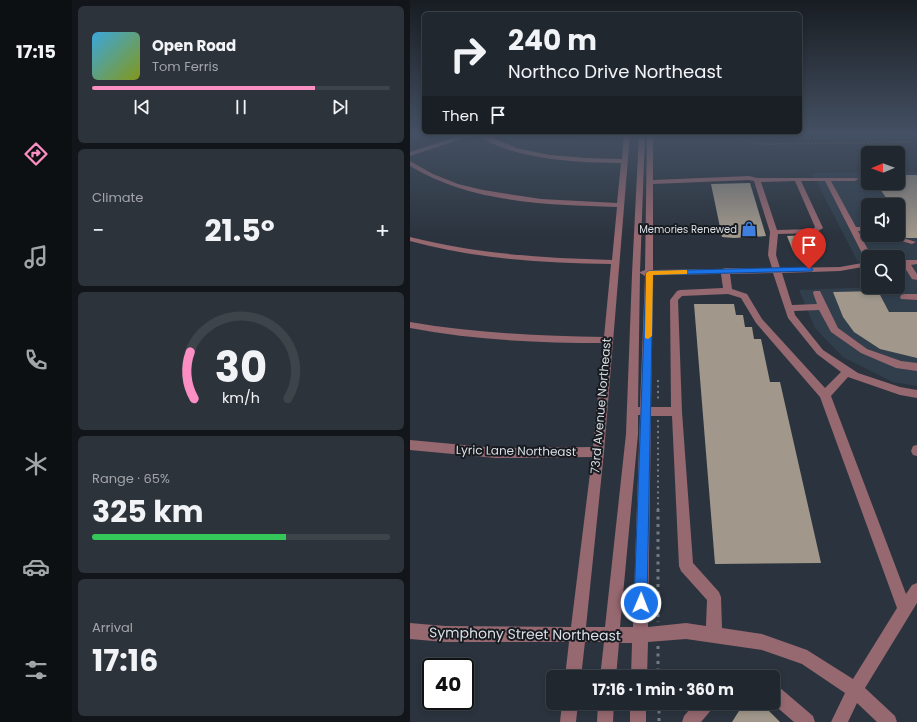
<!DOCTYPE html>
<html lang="en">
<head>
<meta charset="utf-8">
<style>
	body { margin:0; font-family:Poppins,sans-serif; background:#2d333a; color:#f1f3f6; height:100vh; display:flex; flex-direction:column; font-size:15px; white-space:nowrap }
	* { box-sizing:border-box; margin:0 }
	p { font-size:13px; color:#a2a5aa }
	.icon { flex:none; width:22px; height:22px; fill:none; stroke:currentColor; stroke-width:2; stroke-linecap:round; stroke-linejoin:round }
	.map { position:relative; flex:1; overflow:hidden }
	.side { display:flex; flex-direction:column; gap:6px; padding:6px; background:#121519; width:338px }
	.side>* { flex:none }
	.hud { position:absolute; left:12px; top:12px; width:380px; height:122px; border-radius:6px; box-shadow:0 2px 6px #0003,0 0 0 1px #3d444a; background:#20272e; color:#f1f3f6; overflow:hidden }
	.needle { width:26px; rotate:269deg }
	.buttons { position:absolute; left:451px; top:146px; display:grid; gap:8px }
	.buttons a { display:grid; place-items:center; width:44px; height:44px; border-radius:6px; background:#20272e; box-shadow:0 2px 6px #0003,0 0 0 1px #3d444a; font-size:20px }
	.speed { position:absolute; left:12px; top:658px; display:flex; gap:8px; font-size:20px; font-weight:700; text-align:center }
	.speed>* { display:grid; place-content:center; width:52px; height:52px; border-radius:50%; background:#20272e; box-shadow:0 2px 6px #0003,0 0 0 1px #3d444a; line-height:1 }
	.speed .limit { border:2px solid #111; border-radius:6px; background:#fff; color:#111 }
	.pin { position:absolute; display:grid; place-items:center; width:34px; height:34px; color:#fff; margin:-41px -17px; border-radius:50% 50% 50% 0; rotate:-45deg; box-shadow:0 0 4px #0007 }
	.pin .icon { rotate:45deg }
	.me { position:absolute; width:44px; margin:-22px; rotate:1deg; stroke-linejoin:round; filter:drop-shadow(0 0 3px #0008) }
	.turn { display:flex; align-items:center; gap:14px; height:84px; padding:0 20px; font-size:18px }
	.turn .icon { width:52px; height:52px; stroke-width:2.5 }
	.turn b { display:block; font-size:28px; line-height:34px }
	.then { display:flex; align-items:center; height:38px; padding:0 20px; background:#0003; gap:8px; font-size:15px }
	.big { font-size:30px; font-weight:700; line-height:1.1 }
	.side .card { flex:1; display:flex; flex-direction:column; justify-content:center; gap:6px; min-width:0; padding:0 14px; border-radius:6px; background:#2d333a }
	.side .dial { align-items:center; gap:0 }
	.dial svg { height:104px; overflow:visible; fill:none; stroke:#3d444a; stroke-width:7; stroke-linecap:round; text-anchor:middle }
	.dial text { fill:#f1f3f6; stroke:none }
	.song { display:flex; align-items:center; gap:12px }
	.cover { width:48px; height:48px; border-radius:6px; background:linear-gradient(135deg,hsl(200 70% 55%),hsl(70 70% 35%)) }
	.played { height:4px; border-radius:2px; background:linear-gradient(90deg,#fb8fc3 75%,#3d444a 75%) }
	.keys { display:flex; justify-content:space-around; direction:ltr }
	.heat { display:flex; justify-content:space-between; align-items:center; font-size:22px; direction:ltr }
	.charge { height:6px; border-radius:3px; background:linear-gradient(90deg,#34c759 65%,#3d444a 0) }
	.trip { position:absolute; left:136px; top:670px; width:234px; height:40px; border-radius:6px; background:#20272e; box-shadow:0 2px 6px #0003,0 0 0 1px #3d444a; font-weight:700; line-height:40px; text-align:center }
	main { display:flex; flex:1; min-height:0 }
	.menu { display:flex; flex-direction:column; width:72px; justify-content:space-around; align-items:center; background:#0d1012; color:#a2a5aa }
	.menu .icon { width:28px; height:28px }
	.menu .active { color:#fb8fc3 }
	.menu b { font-size:18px; color:#f1f3f6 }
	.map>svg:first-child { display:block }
	.built { fill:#313f4d; fill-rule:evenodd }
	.green { fill:#274636 }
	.building { fill:#a1988b }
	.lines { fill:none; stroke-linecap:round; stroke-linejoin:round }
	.path-far2 { stroke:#737b83; stroke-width:1.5; stroke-dasharray:1.5 2; stroke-linecap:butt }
	.path-far1 { stroke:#737b83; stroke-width:2; stroke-dasharray:2 3.5; stroke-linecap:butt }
	.path { stroke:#737b83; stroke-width:3; stroke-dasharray:3 4.5; stroke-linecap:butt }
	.minor { fill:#966870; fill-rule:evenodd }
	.route { fill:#1a73e8; stroke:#114b97 }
	.slow { fill:#f59e0b }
	.labels { text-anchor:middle; stroke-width:4; stroke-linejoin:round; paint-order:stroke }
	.far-poi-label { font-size:10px; fill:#d9dfe5; stroke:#171b20; text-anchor:end }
	.street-label { font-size:12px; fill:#d9dfe5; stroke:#171b20 }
	.near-street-label { font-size:14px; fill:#d9dfe5; stroke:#171b20 }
</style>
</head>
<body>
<main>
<nav class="menu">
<b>17:15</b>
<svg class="icon active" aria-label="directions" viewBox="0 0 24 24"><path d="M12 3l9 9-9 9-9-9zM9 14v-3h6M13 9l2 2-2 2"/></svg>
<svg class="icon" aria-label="music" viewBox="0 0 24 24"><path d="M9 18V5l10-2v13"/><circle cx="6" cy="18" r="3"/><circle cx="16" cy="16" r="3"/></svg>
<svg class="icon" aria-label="phone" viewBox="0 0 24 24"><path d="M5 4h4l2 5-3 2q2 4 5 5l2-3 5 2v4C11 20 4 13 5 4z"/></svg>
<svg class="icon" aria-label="climate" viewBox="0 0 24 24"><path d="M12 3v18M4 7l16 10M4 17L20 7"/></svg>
<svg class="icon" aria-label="car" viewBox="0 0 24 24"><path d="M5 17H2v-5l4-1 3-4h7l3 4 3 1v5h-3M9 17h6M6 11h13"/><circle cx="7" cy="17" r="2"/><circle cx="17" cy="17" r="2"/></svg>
<svg class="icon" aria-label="filters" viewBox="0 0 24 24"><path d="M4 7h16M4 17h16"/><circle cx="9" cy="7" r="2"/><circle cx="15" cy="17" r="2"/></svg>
</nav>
<section class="side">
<div class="card">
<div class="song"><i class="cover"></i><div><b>Open Road</b><p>Tom Ferris</p></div></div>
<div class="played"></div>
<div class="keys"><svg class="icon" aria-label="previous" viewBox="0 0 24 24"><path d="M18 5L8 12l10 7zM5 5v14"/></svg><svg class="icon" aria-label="pause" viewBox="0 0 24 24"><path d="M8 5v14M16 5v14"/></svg><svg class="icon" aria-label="next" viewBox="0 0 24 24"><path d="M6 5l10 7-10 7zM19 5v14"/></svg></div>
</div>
<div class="card"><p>Climate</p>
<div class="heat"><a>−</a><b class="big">21.5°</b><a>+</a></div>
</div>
<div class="card dial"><svg viewBox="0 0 100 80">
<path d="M14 69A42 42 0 1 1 86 69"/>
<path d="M14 69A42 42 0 0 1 11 33" stroke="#fb8fc3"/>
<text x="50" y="56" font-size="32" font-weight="700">30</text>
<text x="50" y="72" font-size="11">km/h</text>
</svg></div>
<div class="card"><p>Range · 65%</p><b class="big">325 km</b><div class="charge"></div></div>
<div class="card"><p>Arrival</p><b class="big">17:16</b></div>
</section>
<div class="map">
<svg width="507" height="722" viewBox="0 0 507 722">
	<rect width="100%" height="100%" fill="#2b343e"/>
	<path class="built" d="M458,172V183H488V172H507V386L483,382L433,357L405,328L389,290L492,286L494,279L488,277V257H458V261L448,262L402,173ZM458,205H488V235H458Z"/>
	<path class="green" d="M147,134H213L212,140H179Z"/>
	<path class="building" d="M488,175H507V238H497L488,235V205H481L466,183H488Z
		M340,183L356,236L324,238L312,237L301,184Z
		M402,235L409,251H383L377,236Z
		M468,291L479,312H507V358L470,349L444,332L433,317L423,292Z
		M284,304H324L326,315H333L335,327H342L344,339H351L360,382H370L411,563L305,564Z
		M334,703H351L370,722H322Z"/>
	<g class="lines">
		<path class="path-far2" d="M323,134L341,143L356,144L507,142"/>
		<path class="path-far1" d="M248,380V402
			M248,420V510"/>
		<path class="path" d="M248,509V622
			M248,646V677
			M249,703V722"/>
		<path class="minor" d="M56,134H66L0,156V152Z
			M66,134H74L106,148L140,155L177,158L212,159L214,134H220L194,452L176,627H195L216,434L222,274L229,134H235L230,272L235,270L237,134H243V180L339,176L347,178H447L448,179L445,181H421L446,227H458V231H448L462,257H458V259L454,257L415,181H391L413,228L405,233L368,234L366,255L370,268L430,267L458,262V266L430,271L372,273L382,305L407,304L403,293L404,291H410L428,328L457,349L491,361L507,363V371L486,368L451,353L421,332L409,310L384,311L385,315L413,350L448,373L490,387L507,390V398L490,395L438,377L421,396L496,594L502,585L507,583V603L455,688L485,716L487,722H467L447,703L438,722H421L435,693L392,664L352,650L276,639L238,642L237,677H221L222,643H209L206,677H190L194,642H175L171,677H155L159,642H35L0,639V623L35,626L161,627L182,457L86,458L0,450V440L86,448L183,447L193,343C128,343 64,340 0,328V322C64,333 129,336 194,337L201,264C133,263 66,259 0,241V237C68,254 132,258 202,260L207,207C137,205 61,203 0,166V161L23,174L48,184L73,190L131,199L207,203L211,163C168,163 102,160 66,134ZM339,180L344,181L360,232L358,255L362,268H315L312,269L243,270V184ZM385,181L405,227L403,229L367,230L351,182ZM230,273L235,276L230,407H228ZM363,273L378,318L407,354L431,372L415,388L352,319L337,294L322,289L320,274ZM311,274L313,288L270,290L267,291L260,300L261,407H241L243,275ZM318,294L331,298L346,323L410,397L487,608L443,679L397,650L352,634L312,628L311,597L309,592L283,563L272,412L268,300L272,296ZM228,415H230L223,627H210L228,434ZM241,416H262L269,566L271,571L297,600L296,626L276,623L238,627Z
			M199,134H205L201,138L198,136Z
			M470,235H483L506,242L502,244Z
			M495,260H507V264L501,265L507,274V280L502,279L493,265H488V261Z
			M494,294H507V300L491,299L490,297L491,295Z
			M507,445V456L503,455L501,451L503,446Z
			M363,685L369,687L403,716L405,722H384L362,703Z
			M152,703H168L166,722H150Z
			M188,703H204L203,722H187Z
			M220,703H236V722H220Z
			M285,703H304L302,709L291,722H272L274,716Z"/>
	</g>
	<linearGradient id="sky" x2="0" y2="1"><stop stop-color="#181d22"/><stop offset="0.57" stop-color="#445063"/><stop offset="1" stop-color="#445063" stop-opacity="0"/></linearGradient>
	<rect width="507" height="235" fill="url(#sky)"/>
	<path class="route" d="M399,267L403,269L402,271L243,275L237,603L235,608L231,610L226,608L224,603L236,273L239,271Z"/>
	<path class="slow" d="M274,270H277V274L243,275L242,336L238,339L235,338L236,273L239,271Z"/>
	<defs>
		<symbol id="shop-bare" viewBox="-9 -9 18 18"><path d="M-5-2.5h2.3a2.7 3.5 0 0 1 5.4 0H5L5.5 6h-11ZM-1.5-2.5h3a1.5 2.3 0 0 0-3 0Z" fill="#3f7fe0" stroke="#171b20" stroke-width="2.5" paint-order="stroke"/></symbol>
	</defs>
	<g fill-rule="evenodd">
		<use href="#shop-bare" x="328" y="218" width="22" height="22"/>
	</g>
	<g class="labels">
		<g class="far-poi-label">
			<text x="327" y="233">Memories Renewed</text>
		</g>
		<g class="street-label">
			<text transform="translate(191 406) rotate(-85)" y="4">73rd Avenue Northeast</text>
			<text transform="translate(106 451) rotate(1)" y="4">Lyric Lane Northeast</text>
		</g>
		<g class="near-street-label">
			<text transform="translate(115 634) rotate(1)" y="5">Symphony Street Northeast</text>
		</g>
	</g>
</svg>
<div class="buttons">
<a><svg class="needle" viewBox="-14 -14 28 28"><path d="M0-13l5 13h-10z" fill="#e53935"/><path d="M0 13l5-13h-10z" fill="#a2a5aa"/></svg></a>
<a><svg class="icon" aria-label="sound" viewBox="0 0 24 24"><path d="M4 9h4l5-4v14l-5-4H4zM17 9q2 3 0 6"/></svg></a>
<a><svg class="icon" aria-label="search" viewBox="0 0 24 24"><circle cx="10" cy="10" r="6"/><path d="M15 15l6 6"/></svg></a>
</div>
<div class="speed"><div class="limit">40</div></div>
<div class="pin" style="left:399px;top:269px;background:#d93025"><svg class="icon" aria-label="arrive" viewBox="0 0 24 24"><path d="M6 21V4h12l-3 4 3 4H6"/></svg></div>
<svg class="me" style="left:231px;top:603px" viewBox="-20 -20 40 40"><circle r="17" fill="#1a73e8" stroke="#fff" stroke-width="3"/><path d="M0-11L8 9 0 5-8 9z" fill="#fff"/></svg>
<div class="trip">17:16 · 1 min · 360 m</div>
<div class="hud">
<div class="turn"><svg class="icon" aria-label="right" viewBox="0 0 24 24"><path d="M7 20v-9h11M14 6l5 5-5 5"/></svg><div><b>240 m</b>Northco Drive Northeast</div></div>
<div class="then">Then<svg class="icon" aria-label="arrive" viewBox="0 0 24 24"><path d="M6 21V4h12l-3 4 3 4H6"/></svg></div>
</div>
</div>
</main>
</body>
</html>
